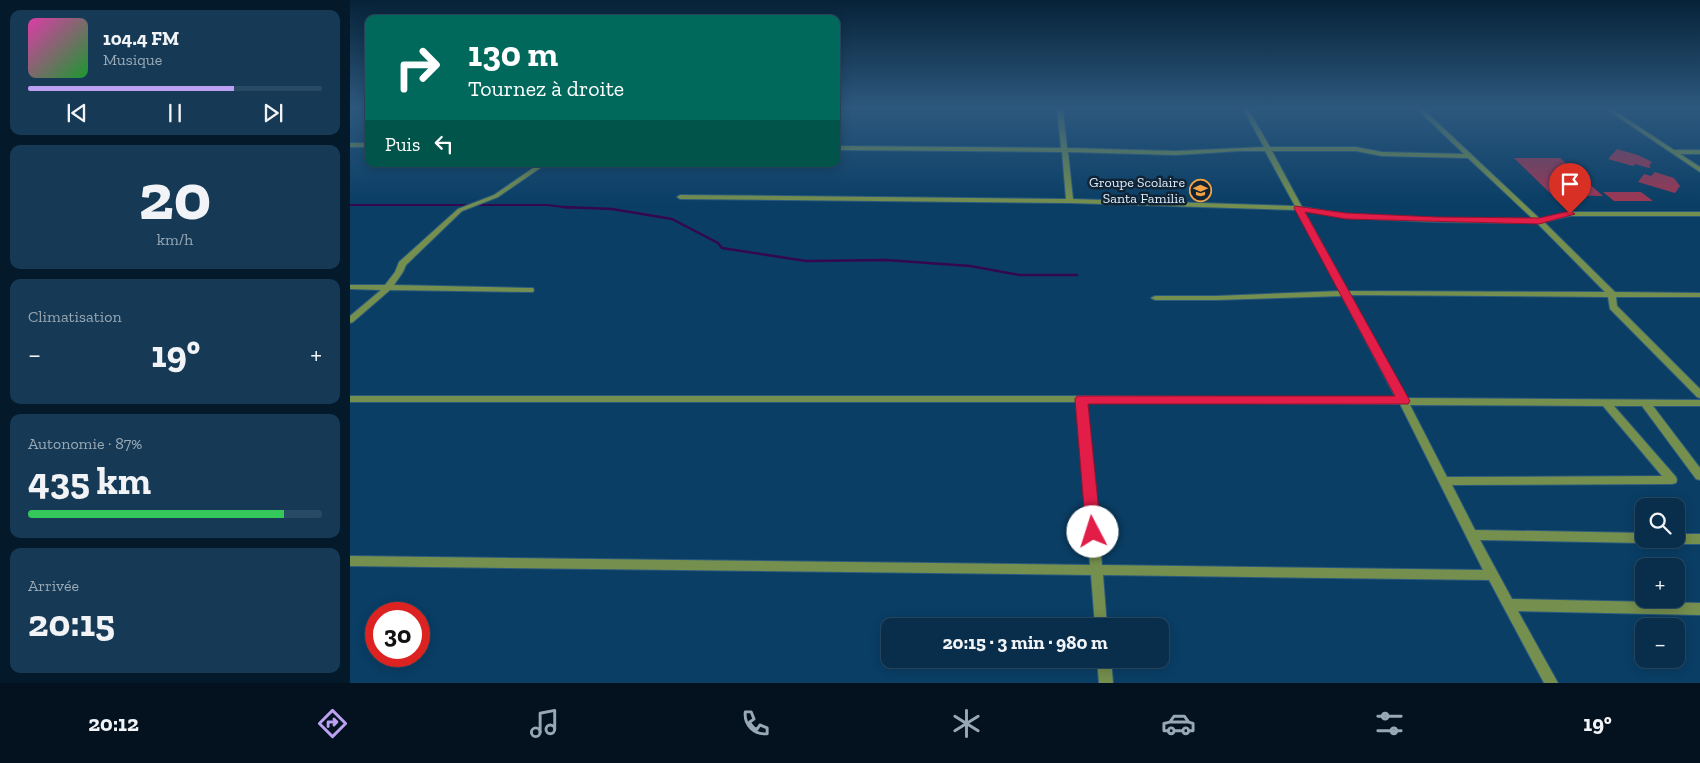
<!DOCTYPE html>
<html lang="fr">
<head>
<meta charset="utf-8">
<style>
	body { margin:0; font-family:"Zilla Slab",serif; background:#163a56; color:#f1f3f6; height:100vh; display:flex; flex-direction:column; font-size:19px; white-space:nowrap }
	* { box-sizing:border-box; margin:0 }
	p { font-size:16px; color:#98a8b5 }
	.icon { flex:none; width:28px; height:28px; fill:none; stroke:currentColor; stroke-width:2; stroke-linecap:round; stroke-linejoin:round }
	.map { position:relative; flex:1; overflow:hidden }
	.drawer { display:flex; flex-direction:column; gap:10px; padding:10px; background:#04192a; width:350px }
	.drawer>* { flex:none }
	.guide { position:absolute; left:15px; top:15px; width:475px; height:152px; border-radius:10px; box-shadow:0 2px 12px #0003,0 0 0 1px #294a64; background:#00695c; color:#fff; overflow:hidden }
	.tools { position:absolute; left:1285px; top:498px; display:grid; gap:10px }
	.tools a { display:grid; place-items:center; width:50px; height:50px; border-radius:10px; background:#082e4c; box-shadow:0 2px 12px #0003,0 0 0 1px #294a64; font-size:25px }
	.speed { position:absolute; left:15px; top:602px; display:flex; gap:10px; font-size:25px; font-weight:700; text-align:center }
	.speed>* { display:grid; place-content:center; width:65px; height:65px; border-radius:50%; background:#082e4c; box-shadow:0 2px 12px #0003,0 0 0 1px #294a64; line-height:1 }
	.speed .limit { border:8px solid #d22; background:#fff; color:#111 }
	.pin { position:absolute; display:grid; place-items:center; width:42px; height:42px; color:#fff; margin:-51px -21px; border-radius:50% 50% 50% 0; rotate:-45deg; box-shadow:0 0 5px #0007 }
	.pin .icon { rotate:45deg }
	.me { position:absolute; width:55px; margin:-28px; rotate:355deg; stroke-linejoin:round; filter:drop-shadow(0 0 4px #0008) }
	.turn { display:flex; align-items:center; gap:18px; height:105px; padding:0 20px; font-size:22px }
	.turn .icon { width:65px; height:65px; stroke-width:2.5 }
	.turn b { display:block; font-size:35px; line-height:42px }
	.then { display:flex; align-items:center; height:48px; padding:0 20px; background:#0003; gap:10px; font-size:19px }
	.big { font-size:38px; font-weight:700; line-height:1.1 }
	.drawer .tile { flex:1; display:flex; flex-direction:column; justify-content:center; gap:8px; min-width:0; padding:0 18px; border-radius:10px; background:#163a56 }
	.drawer .dial { align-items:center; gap:0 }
	.dial b { font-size:65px; line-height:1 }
	.song { display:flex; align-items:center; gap:15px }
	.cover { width:60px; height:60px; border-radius:8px; background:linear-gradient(135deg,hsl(320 70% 55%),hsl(130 70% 35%)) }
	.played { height:5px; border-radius:2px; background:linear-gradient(90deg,#bca0f2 70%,#294a64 70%) }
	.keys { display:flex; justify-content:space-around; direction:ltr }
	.heat { display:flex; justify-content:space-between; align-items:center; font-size:28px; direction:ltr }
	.charge { height:8px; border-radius:4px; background:linear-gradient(90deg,#34c759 87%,#294a64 0) }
	.trip { position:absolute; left:531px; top:618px; width:288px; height:50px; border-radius:10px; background:#082e4c; box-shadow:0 2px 12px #0003,0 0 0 1px #294a64; font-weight:700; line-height:50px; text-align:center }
	.tabs { display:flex; height:80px; justify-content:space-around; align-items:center; background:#03121e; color:#98a8b5 }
	.tabs .icon { width:35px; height:35px }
	.tabs .selected { color:#bca0f2 }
	.tabs b { font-size:22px; color:#f1f3f6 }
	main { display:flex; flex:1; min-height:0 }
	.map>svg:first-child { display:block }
	.green { fill:#9e3653 }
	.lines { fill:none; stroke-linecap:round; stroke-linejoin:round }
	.stream-far1 { stroke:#340851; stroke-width:2 }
	.stream { stroke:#340851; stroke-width:2.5 }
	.minor-casing { stroke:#2c5a7d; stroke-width:2 }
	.minor { fill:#758f4e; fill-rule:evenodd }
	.route { fill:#e11d48; stroke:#92132f }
	.labels { text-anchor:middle; stroke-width:5; stroke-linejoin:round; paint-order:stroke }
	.far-poi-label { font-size:14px; fill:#deedfb; stroke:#102436; text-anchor:end }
</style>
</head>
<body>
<main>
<section class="drawer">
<div class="tile">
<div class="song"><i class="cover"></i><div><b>104.4 FM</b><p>Musique</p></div></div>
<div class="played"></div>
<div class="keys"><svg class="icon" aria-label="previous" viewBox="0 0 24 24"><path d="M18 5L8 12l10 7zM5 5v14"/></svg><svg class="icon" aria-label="pause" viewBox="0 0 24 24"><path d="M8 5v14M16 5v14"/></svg><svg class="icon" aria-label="next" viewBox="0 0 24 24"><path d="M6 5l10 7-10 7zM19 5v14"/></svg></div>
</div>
<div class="tile dial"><b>20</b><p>km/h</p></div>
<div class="tile"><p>Climatisation</p>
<div class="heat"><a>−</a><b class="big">19°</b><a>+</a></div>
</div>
<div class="tile"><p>Autonomie · 87%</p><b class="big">435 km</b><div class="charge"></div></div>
<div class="tile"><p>Arrivée</p><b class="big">20:15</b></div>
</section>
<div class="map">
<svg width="1350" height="683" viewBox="0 0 1350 683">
	<rect width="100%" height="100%" fill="#0a3e65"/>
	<path class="green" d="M1267,149L1288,155L1302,162L1299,166L1301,167L1299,168L1285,164L1283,166L1258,159Z
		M1164,158H1210L1253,196L1202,195Z
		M1305,172L1324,178L1330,186L1325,193L1288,182L1294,174L1301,176Z
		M1253,192H1291L1303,201H1264Z"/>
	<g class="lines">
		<path class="stream-far1" d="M0,205H197L222,208"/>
		<path class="stream" d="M212,207L262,209L322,219L368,243L372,248L456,261L536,260L620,266L669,275H727"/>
		<defs>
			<path id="minor" d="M707,109H713L717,148L826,151L914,147L893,109H898L920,147H1006L1032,152L1114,154L1067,109H1073L1190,219L1220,212H1350V216H1220L1194,222L1265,292L1350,293V297H1266L1267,306L1350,389V398L1347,397L1260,309L1258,297L1000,295L1056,398L1350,400V406H1303L1350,468V480L1346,479L1292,406H1264L1326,477L1327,480L1326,483L1322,484L1102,485L1125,530L1294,533V539H1299L1298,541L1294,543L1130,540L1162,599L1350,603V615L1168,611L1208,683H1194L1139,580L753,575L757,626H745L741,575L0,566V556L740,565L726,402H0V396H731L1046,398L992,296L866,300H805L801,298L805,296H866L990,291L947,210L720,203L330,199L327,197L330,195L716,199L712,152L486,150V146L711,148ZM890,151H915L945,206L723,199L718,152L826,155ZM922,151H1006L1032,156L1118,158L1183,219L1085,218L996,214L952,207ZM954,211L996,218L1085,222L1187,223L1255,292L998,291ZM736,402L1050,404L1133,570L752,565ZM1060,405L1253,406L1312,476L1097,477Z
				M1256,109H1262L1324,150H1350V154H1330L1350,167V172Z
				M0,143H19V147H0Z
				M189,164H196L148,197L112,211L56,265L53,272L44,285L180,288H183L184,290L183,292L40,290L3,322L0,323V316L31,290L0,289V285H35L45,272L49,262L108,209L144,195Z
				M1326,534H1350V544H1326L1322,542L1320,539H1326Z
				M747,659H761L763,683H749Z"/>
		</defs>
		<use href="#minor" class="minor-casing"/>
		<use href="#minor" class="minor"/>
	</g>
	<linearGradient id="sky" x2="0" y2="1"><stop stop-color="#062238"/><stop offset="0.53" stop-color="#2d587e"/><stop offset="1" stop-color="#2d587e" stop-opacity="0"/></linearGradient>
	<rect width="1350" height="204" fill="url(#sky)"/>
	<path class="route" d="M945,206L996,213L1086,217L1189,218L1220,211L1225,214L1189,224L996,219L955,212L1060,401L1058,404H738L751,532L749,537L743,538L738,537L736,532L725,399L727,396H1045L944,208Z"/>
	<defs>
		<symbol id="school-ring" viewBox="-11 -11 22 22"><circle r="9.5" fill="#102436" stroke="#f4a344" stroke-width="1.5"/><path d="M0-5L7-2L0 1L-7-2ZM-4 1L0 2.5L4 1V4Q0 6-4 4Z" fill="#f4a344"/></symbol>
	</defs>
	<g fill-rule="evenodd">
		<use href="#school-ring" x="838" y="178" width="25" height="25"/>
	</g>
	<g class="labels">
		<g class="far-poi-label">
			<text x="835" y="187">Groupe Scolaire<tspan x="835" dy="16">Santa Familia</tspan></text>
		</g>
	</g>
</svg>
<div class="tools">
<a><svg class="icon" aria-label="search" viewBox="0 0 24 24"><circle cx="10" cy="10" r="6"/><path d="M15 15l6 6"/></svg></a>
<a>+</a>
<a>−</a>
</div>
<div class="speed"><div class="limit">30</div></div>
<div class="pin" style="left:1220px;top:214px;background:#d93025"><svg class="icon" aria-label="arrive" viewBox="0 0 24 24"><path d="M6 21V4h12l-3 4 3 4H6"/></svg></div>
<svg class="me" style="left:743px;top:532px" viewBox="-20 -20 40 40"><circle r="19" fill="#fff"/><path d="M0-13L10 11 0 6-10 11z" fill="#e11d48"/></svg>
<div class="trip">20:15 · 3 min · 980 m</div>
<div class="guide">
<div class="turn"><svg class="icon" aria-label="right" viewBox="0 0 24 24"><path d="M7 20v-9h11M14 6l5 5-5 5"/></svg><div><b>130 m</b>Tournez à droite</div></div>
<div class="then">Puis<svg class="icon" aria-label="left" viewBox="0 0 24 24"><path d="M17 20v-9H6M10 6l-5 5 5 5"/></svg></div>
</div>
</div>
</main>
<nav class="tabs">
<b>20:12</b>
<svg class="icon selected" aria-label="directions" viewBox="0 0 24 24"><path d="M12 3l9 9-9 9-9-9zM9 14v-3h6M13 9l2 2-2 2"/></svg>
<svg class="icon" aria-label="music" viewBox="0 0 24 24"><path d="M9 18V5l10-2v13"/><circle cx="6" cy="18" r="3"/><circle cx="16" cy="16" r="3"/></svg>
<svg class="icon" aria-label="phone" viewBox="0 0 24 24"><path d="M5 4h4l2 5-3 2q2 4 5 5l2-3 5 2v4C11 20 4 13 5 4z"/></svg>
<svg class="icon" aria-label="climate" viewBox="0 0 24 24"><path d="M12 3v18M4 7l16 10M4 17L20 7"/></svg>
<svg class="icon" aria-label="car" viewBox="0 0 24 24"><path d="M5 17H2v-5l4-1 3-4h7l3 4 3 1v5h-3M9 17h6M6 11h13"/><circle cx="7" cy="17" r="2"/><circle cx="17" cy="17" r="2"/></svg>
<svg class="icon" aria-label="filters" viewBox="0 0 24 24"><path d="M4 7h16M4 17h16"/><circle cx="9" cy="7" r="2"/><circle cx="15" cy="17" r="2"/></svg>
<b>19°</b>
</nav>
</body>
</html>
